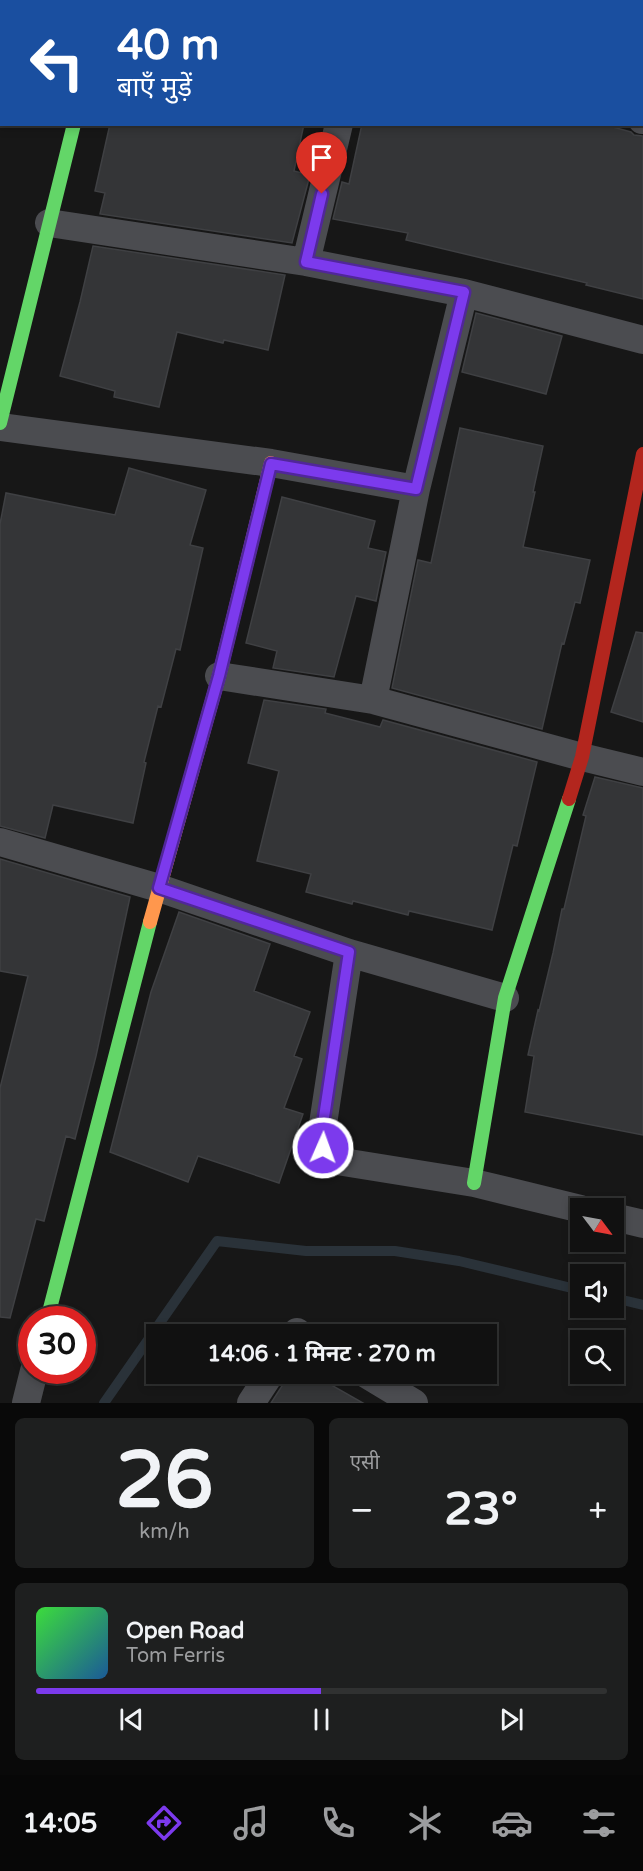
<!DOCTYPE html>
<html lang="hi">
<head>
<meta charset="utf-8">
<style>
	body { margin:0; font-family:"Varela Round","Noto Sans Devanagari",sans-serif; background:#1e1f1f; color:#f1f3f6; height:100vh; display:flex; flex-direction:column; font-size:22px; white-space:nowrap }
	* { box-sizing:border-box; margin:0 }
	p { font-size:20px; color:#9c9d9f }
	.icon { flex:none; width:33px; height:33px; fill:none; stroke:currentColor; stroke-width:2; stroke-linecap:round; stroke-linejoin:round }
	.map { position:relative; height:1403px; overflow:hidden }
	.drawer { display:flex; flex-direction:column; gap:15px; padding:15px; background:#090909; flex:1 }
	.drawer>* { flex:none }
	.guide { position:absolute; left:0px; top:0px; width:644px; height:126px; box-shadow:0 3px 9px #0003,0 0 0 2px #303131; background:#1a4fa0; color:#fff; overflow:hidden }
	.needle { width:39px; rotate:122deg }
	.fabs { position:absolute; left:570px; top:1198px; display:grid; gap:12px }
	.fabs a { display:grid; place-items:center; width:54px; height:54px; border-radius:0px; background:#111; box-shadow:0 3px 9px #0003,0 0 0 2px #303131; font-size:30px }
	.speed { position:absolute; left:18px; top:1306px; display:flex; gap:12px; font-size:30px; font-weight:700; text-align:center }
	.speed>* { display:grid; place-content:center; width:78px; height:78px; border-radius:50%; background:#111; box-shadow:0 3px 9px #0003,0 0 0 2px #303131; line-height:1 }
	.speed .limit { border:9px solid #d22; background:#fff; color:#111 }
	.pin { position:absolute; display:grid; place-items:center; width:51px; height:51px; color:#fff; margin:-62px -26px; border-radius:50% 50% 50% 0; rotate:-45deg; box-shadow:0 0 6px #0007 }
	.pin .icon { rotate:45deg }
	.me { position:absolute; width:66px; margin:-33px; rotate:2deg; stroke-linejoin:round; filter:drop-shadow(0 0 4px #0008) }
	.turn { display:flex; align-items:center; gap:21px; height:126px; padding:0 18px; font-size:27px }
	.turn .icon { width:78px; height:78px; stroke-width:2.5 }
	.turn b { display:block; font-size:42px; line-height:51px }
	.big { font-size:45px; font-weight:700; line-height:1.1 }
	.drawer .card { flex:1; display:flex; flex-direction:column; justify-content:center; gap:9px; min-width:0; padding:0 21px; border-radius:9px; background:#1e1f1f }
	.drawer .dial { align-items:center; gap:0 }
	.dial b { font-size:78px; line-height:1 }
	.song { display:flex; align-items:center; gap:18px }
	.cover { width:72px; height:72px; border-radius:9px; background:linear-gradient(135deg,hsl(120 70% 55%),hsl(210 70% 35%)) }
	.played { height:6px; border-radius:3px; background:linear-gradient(90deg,#7c3aed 50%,#303131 50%) }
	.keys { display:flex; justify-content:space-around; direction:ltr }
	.heat { display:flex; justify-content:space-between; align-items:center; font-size:33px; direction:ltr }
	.drawer .tiles { flex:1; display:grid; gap:15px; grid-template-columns:1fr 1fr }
	.card:last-child { grid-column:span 2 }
	.trip { position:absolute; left:146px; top:1324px; width:351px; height:60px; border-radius:0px; background:#111; box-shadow:0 3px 9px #0003,0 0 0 2px #303131; font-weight:700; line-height:60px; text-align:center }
	.menu { display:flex; height:96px; justify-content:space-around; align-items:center; background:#070707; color:#9c9d9f }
	.menu .icon { width:42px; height:42px }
	.menu .active { color:#7c3aed }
	.menu b { font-size:27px; color:#f1f3f6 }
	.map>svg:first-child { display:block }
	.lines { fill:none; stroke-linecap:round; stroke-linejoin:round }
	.stream { stroke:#2a3239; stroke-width:10 }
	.building { fill:#343537; stroke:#3f4043; stroke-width:1.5 }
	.street { stroke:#4b4c50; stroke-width:28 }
	.fast { stroke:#63d668; stroke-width:14 }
	.slow { stroke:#ff974d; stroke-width:14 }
	.jam { stroke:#b3261e; stroke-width:14 }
	.route-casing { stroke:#51269a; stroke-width:15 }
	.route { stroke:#7c3aed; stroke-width:10 }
</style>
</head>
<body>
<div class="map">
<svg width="643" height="1403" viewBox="0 0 643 1403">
	<rect width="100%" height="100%" fill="#171717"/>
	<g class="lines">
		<path class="stream" d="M614,1298L643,1305
			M104,1403L217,1241L306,1251H395L459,1261L580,1290"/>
	</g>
	<path class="building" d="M110,124H304L294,171L310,175L292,243L100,214L105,193L95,191Z
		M362,124H602L631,132L634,135L643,136V299L586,285L587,283L406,240L408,233L333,219L342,182L349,184Z
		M93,246L285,275L268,350L224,340L223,343L177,332L159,407L114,397L115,391L60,376L80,302Z
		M476,313L562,336L546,394L462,372Z
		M460,428L543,446L533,492H535L523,547L590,560L580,603L575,602L564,644L562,643L542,729L392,688L418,560L431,563Z
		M129,468L206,490L190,545L203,548L180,650L176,649L161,707L158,706L144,762L146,763L133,823L53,805L45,838L0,826V524L6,493L115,515Z
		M282,497L375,521L368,548L386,552L376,601L356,596L334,677L273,668L277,651L246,643Z
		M636,632L643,633V722L611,712Z
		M264,700L326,709L325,713L380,727L383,720L537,762L517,846L513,845L492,930L409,911L408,915L353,901L352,904L306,892L311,874L257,861L279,771L248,763Z
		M595,777L643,788V1135L525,1112L534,1056L528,1055L538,1010L539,1011L553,953L562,909H564L586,816L583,815Z
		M0,859L130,897L96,1056L75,1139L66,1136L44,1221L36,1219L10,1318L0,1317V1088L28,976L0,971Z
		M179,912L270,944L254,991L310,1012L294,1056L302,1059L284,1108L303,1114L279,1183L198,1156L188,1182L110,1152L151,992Z
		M286,1374H312L363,1403H271L284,1383Z"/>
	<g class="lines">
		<path class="street" d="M369,2V0
			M580,2V0
			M642,120H643
			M49,223L306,262L464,293L643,340
			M306,262L339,124
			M0,427L271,463L416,489L373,700
			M416,489L464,293
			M219,676L373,700L582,757L643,772
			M0,842L159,888L349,953L505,998
			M349,953L321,1137C323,1149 326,1155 337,1161L474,1183L581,1209
			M614,1217L643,1224
			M295,1335L297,1332L301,1335
			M366,1374L414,1403
			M26,1403L34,1371
			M251,1403L270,1374"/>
		<path class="fast" d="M106,0V2
			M0,423L74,124
			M474,1183L505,998L569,799
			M47,1320L150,922"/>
		<path class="slow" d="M150,922L219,676L271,463"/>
		<path class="jam" d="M569,799L582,757L643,454"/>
	</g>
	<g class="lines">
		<defs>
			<path id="route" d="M322,194L306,262L464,292L416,489L271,464L219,676L159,888L349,952L321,1137L323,1148"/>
		</defs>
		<use href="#route" class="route-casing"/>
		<use href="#route" class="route"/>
	</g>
</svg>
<div class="fabs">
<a><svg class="needle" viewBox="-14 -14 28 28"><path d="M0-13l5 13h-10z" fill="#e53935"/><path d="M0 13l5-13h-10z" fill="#9c9d9f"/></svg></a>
<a><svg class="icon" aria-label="sound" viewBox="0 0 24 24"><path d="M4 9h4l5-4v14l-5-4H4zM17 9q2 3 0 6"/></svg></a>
<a><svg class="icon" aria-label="search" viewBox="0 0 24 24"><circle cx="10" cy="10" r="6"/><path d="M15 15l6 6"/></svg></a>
</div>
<div class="speed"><div class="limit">30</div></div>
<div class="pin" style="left:322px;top:194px;background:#d93025"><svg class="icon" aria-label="arrive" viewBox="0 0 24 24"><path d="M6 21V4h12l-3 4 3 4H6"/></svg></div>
<svg class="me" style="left:323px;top:1148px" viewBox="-20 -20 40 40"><circle r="17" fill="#7c3aed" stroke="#fff" stroke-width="3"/><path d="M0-11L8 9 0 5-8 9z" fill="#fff"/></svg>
<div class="trip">14:06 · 1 मिनट · 270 m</div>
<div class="guide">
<div class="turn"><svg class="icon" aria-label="left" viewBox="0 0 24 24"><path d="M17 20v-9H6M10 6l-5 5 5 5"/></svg><div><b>40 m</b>बाएँ मुड़ें</div></div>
</div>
</div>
<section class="drawer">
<div class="tiles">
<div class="card dial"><b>26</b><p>km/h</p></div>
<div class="card"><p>एसी</p>
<div class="heat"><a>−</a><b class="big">23°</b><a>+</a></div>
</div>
<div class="card">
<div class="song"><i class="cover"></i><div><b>Open Road</b><p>Tom Ferris</p></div></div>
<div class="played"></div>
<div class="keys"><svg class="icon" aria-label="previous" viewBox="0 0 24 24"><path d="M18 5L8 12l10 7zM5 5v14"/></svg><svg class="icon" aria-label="pause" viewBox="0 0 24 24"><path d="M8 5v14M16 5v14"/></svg><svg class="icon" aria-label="next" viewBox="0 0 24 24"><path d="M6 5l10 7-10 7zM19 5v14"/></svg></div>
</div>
</div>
</section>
<nav class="menu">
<b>14:05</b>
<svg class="icon active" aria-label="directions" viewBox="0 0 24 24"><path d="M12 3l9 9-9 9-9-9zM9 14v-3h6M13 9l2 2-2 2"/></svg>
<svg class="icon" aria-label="music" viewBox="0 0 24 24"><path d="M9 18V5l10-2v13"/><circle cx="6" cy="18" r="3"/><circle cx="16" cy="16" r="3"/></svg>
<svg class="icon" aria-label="phone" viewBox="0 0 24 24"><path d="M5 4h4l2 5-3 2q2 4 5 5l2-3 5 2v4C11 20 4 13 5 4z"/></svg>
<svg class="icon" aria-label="climate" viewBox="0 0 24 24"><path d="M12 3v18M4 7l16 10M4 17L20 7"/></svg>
<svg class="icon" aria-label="car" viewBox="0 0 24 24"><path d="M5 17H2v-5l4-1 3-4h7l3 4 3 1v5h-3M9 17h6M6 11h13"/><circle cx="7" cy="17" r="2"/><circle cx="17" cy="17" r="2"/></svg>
<svg class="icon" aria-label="filters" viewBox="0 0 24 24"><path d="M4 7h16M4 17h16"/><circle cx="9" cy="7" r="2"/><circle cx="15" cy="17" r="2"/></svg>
</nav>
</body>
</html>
